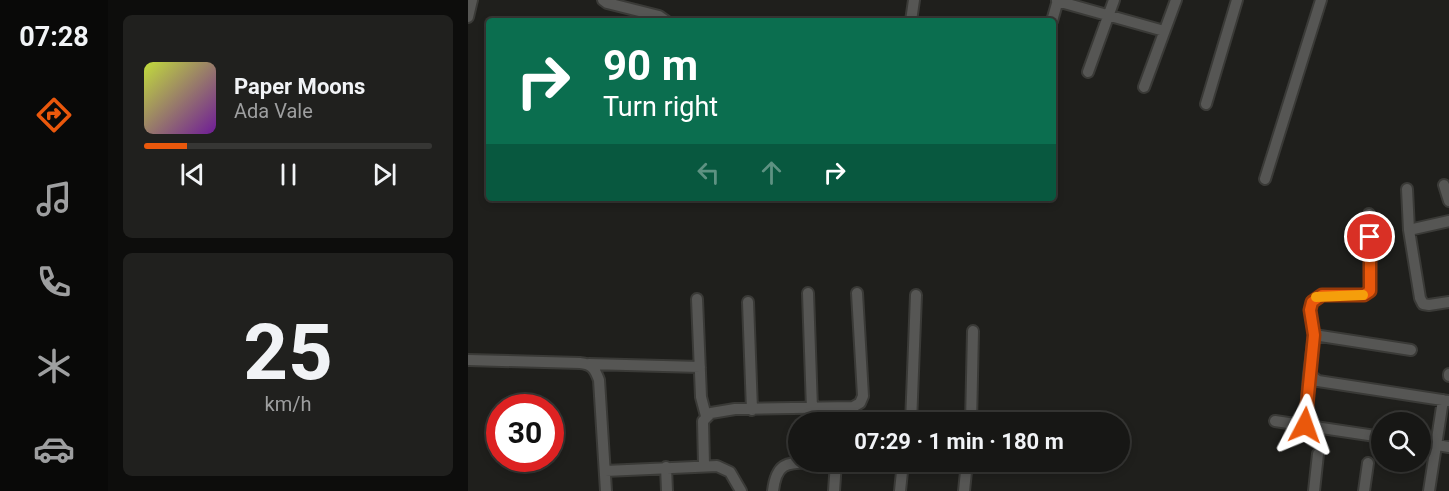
<!DOCTYPE html>
<html lang="en">
<head>
<meta charset="utf-8">
<style>
	body { margin:0; font-family:Roboto,sans-serif; background:#20201e; color:#f1f3f6; height:100vh; display:flex; flex-direction:column; font-size:22px; white-space:nowrap }
	* { box-sizing:border-box; margin:0 }
	p { font-size:20px; color:#9e9fa0 }
	.icon { flex:none; width:33px; height:33px; fill:none; stroke:currentColor; stroke-width:2; stroke-linecap:round; stroke-linejoin:round }
	.map { position:relative; flex:1; overflow:hidden }
	.sheet { display:flex; flex-direction:column; gap:15px; padding:15px; background:#0d0d0c; width:360px }
	.sheet>* { flex:none }
	.top-card { position:absolute; left:18px; top:18px; width:570px; height:183px; border-radius:6px; box-shadow:0 3px 9px #0003,0 0 0 2px #363634; background:#0b6e4f; color:#fff; overflow:hidden }
	.buttons { position:absolute; left:903px; top:412px; display:grid; gap:12px }
	.buttons a { display:grid; place-items:center; width:60px; height:60px; border-radius:50%; background:#171715; box-shadow:0 3px 9px #0003,0 0 0 2px #363634; font-size:30px }
	.speed { position:absolute; left:18px; top:394px; display:flex; gap:12px; font-size:30px; font-weight:700; text-align:center }
	.speed>* { display:grid; place-content:center; width:78px; height:78px; border-radius:50%; background:#171715; box-shadow:0 3px 9px #0003,0 0 0 2px #363634; line-height:1 }
	.speed .limit { border:9px solid #d22; background:#fff; color:#111 }
	.pin { position:absolute; display:grid; place-items:center; width:51px; height:51px; color:#fff; margin:-26px; border:3px solid #fff; border-radius:50%; box-shadow:0 2px 6px #0007 }
	.me { position:absolute; width:66px; margin:-33px; rotate:4deg; stroke-linejoin:round; filter:drop-shadow(0 0 4px #0008) }
	.turn { display:flex; align-items:center; gap:21px; height:126px; padding:0 18px; font-size:27px }
	.turn .icon { width:78px; height:78px; stroke-width:2.5 }
	.turn b { display:block; font-size:42px; line-height:51px }
	.lanes { display:flex; align-items:center; height:57px; padding:0 18px; background:#0003; justify-content:center; gap:30px; direction:ltr }
	.lanes .off { opacity:.35 }
	.sheet .widget { flex:1; display:flex; flex-direction:column; justify-content:center; gap:9px; min-width:0; padding:0 21px; border-radius:9px; background:#20201e }
	.sheet .dial { align-items:center; gap:0 }
	.dial b { font-size:78px; line-height:1 }
	.song { display:flex; align-items:center; gap:18px }
	.cover { width:72px; height:72px; border-radius:9px; background:linear-gradient(135deg,hsl(70 70% 55%),hsl(280 70% 35%)) }
	.played { height:6px; border-radius:3px; background:linear-gradient(90deg,#ea580c 15%,#363634 15%) }
	.keys { display:flex; justify-content:space-around; direction:ltr }
	.trip { position:absolute; left:320px; top:412px; width:342px; height:60px; border-radius:30px; background:#171715; box-shadow:0 3px 9px #0003,0 0 0 2px #363634; font-weight:700; line-height:60px; text-align:center }
	main { display:flex; flex:1; min-height:0 }
	.tab-bar { display:flex; flex-direction:column; width:108px; justify-content:space-around; align-items:center; background:#090908; color:#9e9fa0 }
	.tab-bar .icon { width:42px; height:42px }
	.tab-bar .selected { color:#ea580c }
	.tab-bar b { font-size:27px; color:#f1f3f6 }
	.map>svg:first-child { display:block }
	.lines { fill:none; stroke-linecap:round; stroke-linejoin:round }
	.street-casing { stroke:#3a3a37; stroke-width:14 }
	.street { stroke:#565654; stroke-width:10 }
	.route-casing { stroke:#983908; stroke-width:15 }
	.route { stroke:#ea580c; stroke-width:10 }
	.slow { stroke:#f59e0b; stroke-width:10 }
</style>
</head>
<body>
<main>
<nav class="tab-bar">
<b>07:28</b>
<svg class="icon selected" aria-label="directions" viewBox="0 0 24 24"><path d="M12 3l9 9-9 9-9-9zM9 14v-3h6M13 9l2 2-2 2"/></svg>
<svg class="icon" aria-label="music" viewBox="0 0 24 24"><path d="M9 18V5l10-2v13"/><circle cx="6" cy="18" r="3"/><circle cx="16" cy="16" r="3"/></svg>
<svg class="icon" aria-label="phone" viewBox="0 0 24 24"><path d="M5 4h4l2 5-3 2q2 4 5 5l2-3 5 2v4C11 20 4 13 5 4z"/></svg>
<svg class="icon" aria-label="climate" viewBox="0 0 24 24"><path d="M12 3v18M4 7l16 10M4 17L20 7"/></svg>
<svg class="icon" aria-label="car" viewBox="0 0 24 24"><path d="M5 17H2v-5l4-1 3-4h7l3 4 3 1v5h-3M9 17h6M6 11h13"/><circle cx="7" cy="17" r="2"/><circle cx="17" cy="17" r="2"/></svg>
</nav>
<section class="sheet">
<div class="widget">
<div class="song"><i class="cover"></i><div><b>Paper Moons</b><p>Ada Vale</p></div></div>
<div class="played"></div>
<div class="keys"><svg class="icon" aria-label="previous" viewBox="0 0 24 24"><path d="M18 5L8 12l10 7zM5 5v14"/></svg><svg class="icon" aria-label="pause" viewBox="0 0 24 24"><path d="M8 5v14M16 5v14"/></svg><svg class="icon" aria-label="next" viewBox="0 0 24 24"><path d="M6 5l10 7-10 7zM19 5v14"/></svg></div>
</div>
<div class="widget dial"><b>25</b><p>km/h</p></div>
</section>
<div class="map">
<svg width="981" height="491" viewBox="0 0 981 491">
	<rect width="100%" height="100%" fill="#1f1f1c"/>
	<g class="lines">
		<defs>
			<path id="street" d="M135,0L139,3L191,16L198,21
				M589,1L696,31
				M0,17L4,0
				M443,21L446,0
				M584,21L590,0
				M620,72L646,0
				M676,87L708,0
				M738,104L769,0
				M797,179L853,0
				M976,185L981,201
				M939,189L941,230L952,298L955,304L961,305L981,302
				M901,214L902,291L896,295H854L844,302L842,310L846,335L841,374L850,381L981,401
				M941,230L981,221
				M340,293L344,409
				M229,299L233,397L238,416
				M280,302L284,410
				M846,335L943,350
				M0,360L112,363C124,364 127,369 131,380L138,491
				M121,364L232,367
				M981,376V374
				M807,421L914,437
				M443,423L448,295
				M503,423L505,331
				M837,425L841,374
				M952,442L981,447
				M236,465L235,421L243,413L267,409L385,407L392,403L395,396L389,293
				M198,467L199,491
				M137,471L249,466L262,472L273,491
				M305,491C309,457 324,464 352,462
				M366,491L368,462
				M432,491L435,462
				M496,491L499,462
				M846,491L850,454
				M896,491L900,463
				M961,491L975,400"/>
		</defs>
		<use href="#street" class="street-casing"/>
		<use href="#street" class="street"/>
	</g>
	<g class="lines">
		<defs>
			<path id="route" d="M837,425L846,335L842,310L844,302L854,295H896L902,291V237"/>
		</defs>
		<use href="#route" class="route-casing"/>
		<use href="#route" class="route"/>
		<path class="slow" d="M848,297L895,295"/>
	</g>
</svg>
<div class="buttons">
<a><svg class="icon" aria-label="search" viewBox="0 0 24 24"><circle cx="10" cy="10" r="6"/><path d="M15 15l6 6"/></svg></a>
</div>
<div class="speed"><div class="limit">30</div></div>
<div class="pin" style="left:902px;top:237px;background:#d93025"><svg class="icon" aria-label="arrive" viewBox="0 0 24 24"><path d="M6 21V4h12l-3 4 3 4H6"/></svg></div>
<svg class="me" style="left:837px;top:425px" viewBox="-20 -20 40 40"><path d="M0-17L14 15 0 8-14 15z" fill="#ea580c" stroke="#fff" stroke-width="4"/></svg>
<div class="trip">07:29 · 1 min · 180 m</div>
<div class="top-card">
<div class="turn"><svg class="icon" aria-label="right" viewBox="0 0 24 24"><path d="M7 20v-9h11M14 6l5 5-5 5"/></svg><div><b>90 m</b>Turn right</div></div>
<div class="lanes"><svg class="icon off" aria-label="left" viewBox="0 0 24 24"><path d="M17 20v-9H6M10 6l-5 5 5 5"/></svg><svg class="icon off" aria-label="ahead" viewBox="0 0 24 24"><path d="M12 20V5M6 11l6-6 6 6"/></svg><svg class="icon" aria-label="right" viewBox="0 0 24 24"><path d="M7 20v-9h11M14 6l5 5-5 5"/></svg></div>
</div>
</div>
</main>
</body>
</html>
